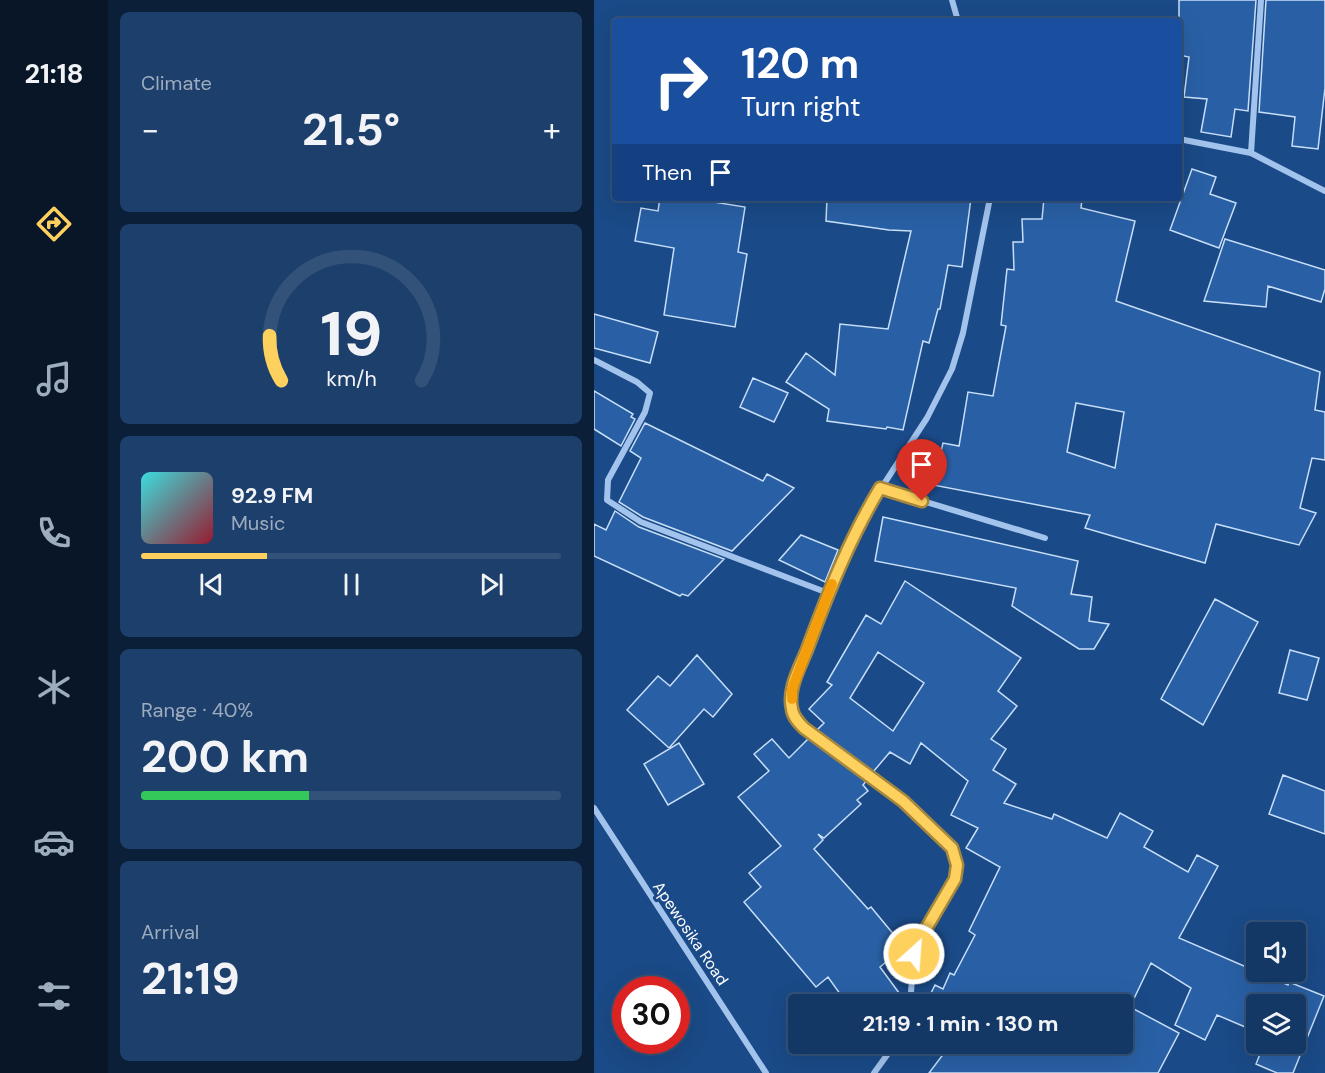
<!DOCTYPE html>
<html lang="en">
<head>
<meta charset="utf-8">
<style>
	body { margin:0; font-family:"DM Sans",sans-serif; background:#1d3f6b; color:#f1f3f6; height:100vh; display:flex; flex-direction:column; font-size:22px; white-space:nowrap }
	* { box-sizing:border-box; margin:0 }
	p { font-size:20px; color:#9dacbf }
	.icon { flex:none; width:33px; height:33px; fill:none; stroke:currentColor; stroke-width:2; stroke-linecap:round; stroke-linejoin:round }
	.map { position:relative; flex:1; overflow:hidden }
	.panel { display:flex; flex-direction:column; gap:12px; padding:12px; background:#0b1f38; width:486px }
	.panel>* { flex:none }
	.guide { position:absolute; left:18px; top:18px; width:570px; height:183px; border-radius:6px; box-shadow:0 6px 24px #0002,0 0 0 2px #335279; background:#1a4fa0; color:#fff; overflow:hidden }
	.buttons { position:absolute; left:652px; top:922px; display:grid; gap:12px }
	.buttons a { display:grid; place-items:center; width:60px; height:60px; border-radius:6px; background:#143865; box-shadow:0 6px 24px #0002,0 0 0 2px #335279; font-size:30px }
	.speed { position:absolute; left:18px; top:976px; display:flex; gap:12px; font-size:30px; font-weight:700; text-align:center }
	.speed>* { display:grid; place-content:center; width:78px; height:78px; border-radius:50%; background:#143865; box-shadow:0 6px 24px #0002,0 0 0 2px #335279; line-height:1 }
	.speed .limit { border:9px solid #d22; background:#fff; color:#111 }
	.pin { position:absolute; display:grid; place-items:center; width:51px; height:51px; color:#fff; margin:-62px -26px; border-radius:50% 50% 50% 0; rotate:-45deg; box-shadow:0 0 6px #0007 }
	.pin .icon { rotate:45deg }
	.me { position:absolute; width:66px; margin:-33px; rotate:26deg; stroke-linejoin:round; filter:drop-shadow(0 0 4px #0008) }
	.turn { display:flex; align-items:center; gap:21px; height:126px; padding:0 30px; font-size:27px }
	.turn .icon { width:78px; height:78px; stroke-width:2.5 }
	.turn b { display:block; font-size:42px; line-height:51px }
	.then { display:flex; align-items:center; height:57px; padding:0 30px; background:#0003; gap:12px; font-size:22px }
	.big { font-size:45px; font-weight:700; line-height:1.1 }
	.panel .card { flex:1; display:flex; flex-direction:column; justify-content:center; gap:9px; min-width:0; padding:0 21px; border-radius:9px; background:#1d3f6b }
	.panel .dial { align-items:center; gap:0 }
	.dial svg { height:156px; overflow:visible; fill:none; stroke:#335279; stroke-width:7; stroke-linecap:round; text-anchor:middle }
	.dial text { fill:#f1f3f6; stroke:none }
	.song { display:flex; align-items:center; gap:18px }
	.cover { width:72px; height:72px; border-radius:9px; background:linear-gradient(135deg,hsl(180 70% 55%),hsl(350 70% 35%)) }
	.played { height:6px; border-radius:3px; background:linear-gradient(90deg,#fed05e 30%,#335279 30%) }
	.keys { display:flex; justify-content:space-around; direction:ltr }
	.heat { display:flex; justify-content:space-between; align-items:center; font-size:33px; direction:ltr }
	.charge { height:9px; border-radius:4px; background:linear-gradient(90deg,#34c759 40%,#335279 0) }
	.trip { position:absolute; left:194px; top:994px; width:345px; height:60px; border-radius:6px; background:#143865; box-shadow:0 6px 24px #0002,0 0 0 2px #335279; font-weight:700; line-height:60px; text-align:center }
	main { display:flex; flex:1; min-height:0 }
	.menu { display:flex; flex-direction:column; width:108px; justify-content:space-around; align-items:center; background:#081628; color:#9dacbf }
	.menu .icon { width:42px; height:42px }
	.menu .active { color:#fed05e }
	.menu b { font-size:27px; color:#f1f3f6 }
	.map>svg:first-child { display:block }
	.building { fill:#2960a5; stroke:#c7def9; stroke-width:1.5; fill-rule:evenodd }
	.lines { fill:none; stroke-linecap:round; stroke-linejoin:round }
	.minor { stroke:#a2c3ec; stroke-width:6 }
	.route-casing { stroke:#a5873d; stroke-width:15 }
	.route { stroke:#fed05e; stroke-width:10 }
	.slow { stroke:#f59e0b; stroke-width:10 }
	.labels { text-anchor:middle; stroke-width:6; stroke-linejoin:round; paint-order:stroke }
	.street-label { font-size:16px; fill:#fff; stroke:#1a4a87 }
</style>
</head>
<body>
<main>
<nav class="menu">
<b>21:18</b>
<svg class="icon active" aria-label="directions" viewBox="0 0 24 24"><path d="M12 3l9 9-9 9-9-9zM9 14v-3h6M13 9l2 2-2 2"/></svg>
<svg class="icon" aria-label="music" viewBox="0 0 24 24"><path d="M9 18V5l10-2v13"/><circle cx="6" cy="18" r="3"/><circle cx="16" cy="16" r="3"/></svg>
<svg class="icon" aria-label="phone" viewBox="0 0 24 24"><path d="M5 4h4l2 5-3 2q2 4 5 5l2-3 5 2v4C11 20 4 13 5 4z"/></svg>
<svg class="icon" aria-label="climate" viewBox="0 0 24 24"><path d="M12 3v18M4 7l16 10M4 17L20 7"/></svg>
<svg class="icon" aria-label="car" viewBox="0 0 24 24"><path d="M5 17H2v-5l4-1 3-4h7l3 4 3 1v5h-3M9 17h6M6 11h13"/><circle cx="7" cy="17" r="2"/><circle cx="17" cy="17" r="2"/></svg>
<svg class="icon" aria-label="filters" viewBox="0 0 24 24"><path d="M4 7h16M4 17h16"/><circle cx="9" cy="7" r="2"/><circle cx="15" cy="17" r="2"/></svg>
</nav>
<section class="panel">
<div class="card"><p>Climate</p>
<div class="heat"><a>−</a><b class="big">21.5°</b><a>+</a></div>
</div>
<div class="card dial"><svg viewBox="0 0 100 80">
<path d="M14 69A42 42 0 1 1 86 69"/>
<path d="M14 69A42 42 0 0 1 8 46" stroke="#fed05e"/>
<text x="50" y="56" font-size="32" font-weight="700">19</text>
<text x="50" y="72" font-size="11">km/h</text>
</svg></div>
<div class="card">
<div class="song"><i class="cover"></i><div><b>92.9 FM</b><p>Music</p></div></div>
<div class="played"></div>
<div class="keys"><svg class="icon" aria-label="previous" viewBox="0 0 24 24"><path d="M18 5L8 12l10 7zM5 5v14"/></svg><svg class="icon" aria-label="pause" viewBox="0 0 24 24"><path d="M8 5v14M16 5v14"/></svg><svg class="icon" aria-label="next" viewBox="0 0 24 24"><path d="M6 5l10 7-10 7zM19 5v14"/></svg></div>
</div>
<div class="card"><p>Range · 40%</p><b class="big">200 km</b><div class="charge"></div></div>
<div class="card"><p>Arrival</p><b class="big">21:19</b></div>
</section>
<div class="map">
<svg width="731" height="1073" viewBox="0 0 731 1073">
	<rect width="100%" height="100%" fill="#1a4a87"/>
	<path class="building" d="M585,0H662L654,111L641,109L637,137L607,132L613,99L590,97L595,57L585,55Z
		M672,0H731V88L724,149L698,146L701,117L665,112Z
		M598,169L622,177L616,194L642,203L625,248L576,230Z
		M66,198H95L151,207L144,252L153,254L141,327L70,315L80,248L41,241L47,208L64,211Z
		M233,198H377L368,267L354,265L346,309H344L335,343L329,341L309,430L293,427L292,429L233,421L235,409L192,382L212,353L241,375L246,324L294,329L317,231L295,230L232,221Z
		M450,198L488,199L487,208L541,221L522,301L726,372L721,410L731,412V460L718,458L706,508L722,513L705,545L622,524L611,563L491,528L496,515L339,485L349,443L365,446L374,392L399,396L412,326L407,325L413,269L420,270L419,242H429L428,219H448ZM482,403L530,412L521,468L473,452Z
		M631,239L731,270V289L727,302L674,286L672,307L610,301Z
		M0,314L64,332L56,363L0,348Z
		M159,378L194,393L180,422L146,407Z
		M0,391L39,414L37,417L41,419L27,446L0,429Z
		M51,423L169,481L173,474L200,488L138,551L49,517L25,502L47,458L36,451Z
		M21,511L45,527L130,559L94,596L88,594L86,596L0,556V524L12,530Z
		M289,517L484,561L477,594L498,597L495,621L515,624L500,649H485L418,606L422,588L281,561Z
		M207,535L244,550L231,582L185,560Z
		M311,581L427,658L404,691L423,706L397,739L412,749L399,770L422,784L410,803L458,819L460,814L513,838L526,813L559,831L550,847L594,872L603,855L624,866L585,938L694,985L695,982L730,996L699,1073H683L662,1064L670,1044H702V1005H663V1032L623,1015L611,1040L581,1025L597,988L557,963L536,1007L585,1033L564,1073H335L357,1044H528V1005H331L341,985L349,989L356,973L360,975L381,935L375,931L406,867L372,848L384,828L357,815L374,781L327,743L316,764L296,752L279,772L223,730L230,723L215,709L238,685L233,682L272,615L287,624ZM284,652L330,683L299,731L256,698Z
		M621,599L664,622L609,725L567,699Z
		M696,650L725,658L713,700L685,693Z
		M103,655L138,694L119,717L110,709L75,748L33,710L64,676L76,686Z
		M216,737L273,780L269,785L274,791L263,800L267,804L230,838L224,834L229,840L220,849L274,909L277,907L310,947L286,967L311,1001V1005H254L234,977L222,987L150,902L167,887L155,873L187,846L144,797L175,771L160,754L178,739L195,758Z
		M85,743L110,784L74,805L50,764Z
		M689,775L731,791V834L675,814Z"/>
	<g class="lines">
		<path class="minor" d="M358,0L364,21
			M585,139L657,153L731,191
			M657,153L667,0
			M0,360L43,382L56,393L51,412L14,480L13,500L47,522L234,593
			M286,488L451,538
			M0,808L172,1073
			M316,1005L320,954L326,940L361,879L363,865L358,848L309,801L203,721L198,709V689L234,593L271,513L333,418L358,369L369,333L396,198
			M280,1073L301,1044"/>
	</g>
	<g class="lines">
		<defs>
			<path id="route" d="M320,954L326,939L361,879L363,865L358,848L309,801L210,728C205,723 199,717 198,709C193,688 207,666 214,647C234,593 256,538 286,488L328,501"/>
		</defs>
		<use href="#route" class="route-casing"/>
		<use href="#route" class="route"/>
		<path class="slow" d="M198,699V689L238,584"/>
	</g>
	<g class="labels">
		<g class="street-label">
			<text transform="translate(97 933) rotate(56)" y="6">Apewosika Road</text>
		</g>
	</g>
</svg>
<div class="buttons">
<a><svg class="icon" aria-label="sound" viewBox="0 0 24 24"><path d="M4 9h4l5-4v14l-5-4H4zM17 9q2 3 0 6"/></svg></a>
<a><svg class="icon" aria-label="layers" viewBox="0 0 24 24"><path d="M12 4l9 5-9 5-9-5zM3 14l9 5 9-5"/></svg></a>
</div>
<div class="speed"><div class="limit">30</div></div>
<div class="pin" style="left:328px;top:501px;background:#d93025"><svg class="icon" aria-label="arrive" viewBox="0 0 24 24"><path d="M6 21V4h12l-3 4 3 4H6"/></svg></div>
<svg class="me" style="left:320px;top:954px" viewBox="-20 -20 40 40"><circle r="17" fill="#fed05e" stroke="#fff" stroke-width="3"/><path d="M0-11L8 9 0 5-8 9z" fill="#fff"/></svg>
<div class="trip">21:19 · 1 min · 130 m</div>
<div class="guide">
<div class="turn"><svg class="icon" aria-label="right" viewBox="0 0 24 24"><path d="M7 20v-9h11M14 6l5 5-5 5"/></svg><div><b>120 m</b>Turn right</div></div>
<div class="then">Then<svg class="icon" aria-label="arrive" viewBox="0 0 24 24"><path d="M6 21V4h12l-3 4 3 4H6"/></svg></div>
</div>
</div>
</main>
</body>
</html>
